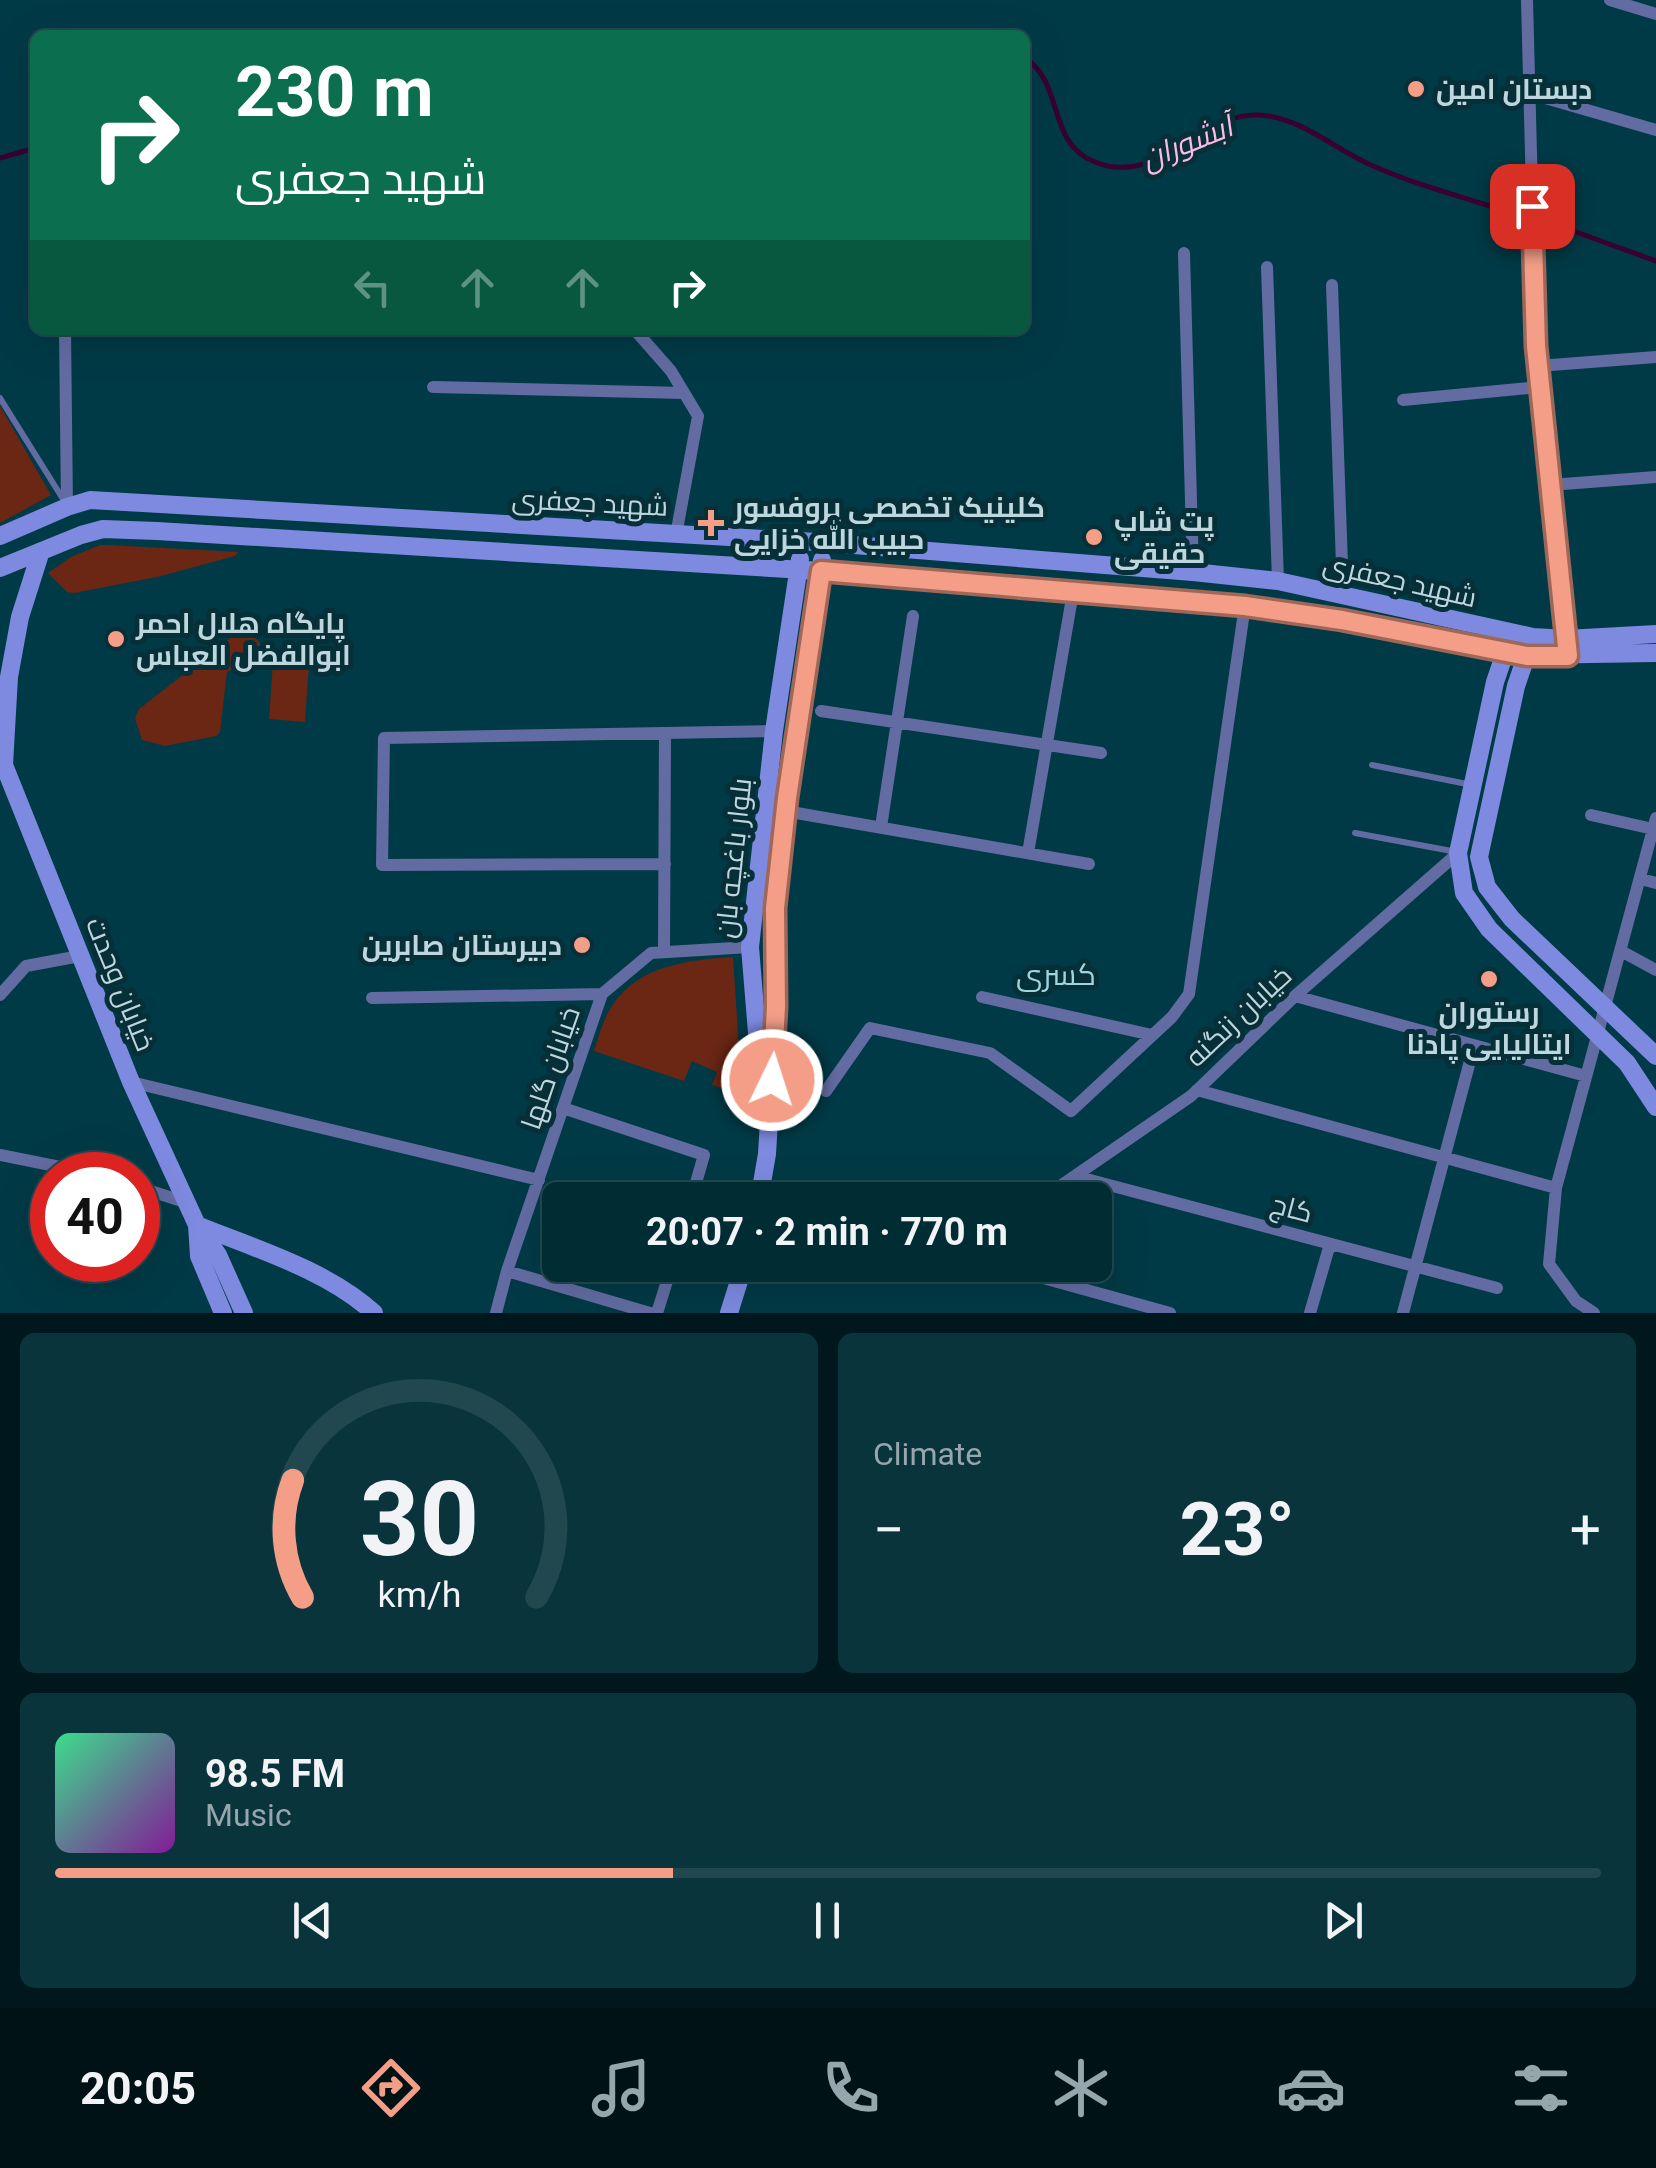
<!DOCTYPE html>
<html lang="en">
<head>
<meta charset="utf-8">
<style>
	body { margin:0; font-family:Roboto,Cairo,sans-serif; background:#0a343c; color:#f1f3f6; height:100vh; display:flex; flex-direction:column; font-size:38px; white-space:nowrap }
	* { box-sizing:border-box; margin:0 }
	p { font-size:32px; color:#95a7ac }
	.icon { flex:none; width:55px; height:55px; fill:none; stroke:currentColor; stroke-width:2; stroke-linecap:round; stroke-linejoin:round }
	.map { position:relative; height:1313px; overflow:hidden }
	.sheet { display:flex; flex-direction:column; gap:20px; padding:20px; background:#00181d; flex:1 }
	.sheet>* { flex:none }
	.hud { position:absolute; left:30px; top:30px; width:1000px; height:305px; border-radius:15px; box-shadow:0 10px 40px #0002,0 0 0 2px #22484f; background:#0b6e4f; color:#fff; overflow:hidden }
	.speed { position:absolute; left:30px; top:1152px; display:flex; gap:20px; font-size:50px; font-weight:700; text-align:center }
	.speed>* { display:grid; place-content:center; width:130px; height:130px; border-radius:50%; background:#002c34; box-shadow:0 10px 40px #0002,0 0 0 2px #22484f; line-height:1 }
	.speed .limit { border:15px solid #d22; background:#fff; color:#111 }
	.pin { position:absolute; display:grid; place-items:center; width:85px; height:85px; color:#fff; margin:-42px; border-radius:20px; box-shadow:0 5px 15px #0006 }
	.me { position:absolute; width:110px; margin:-55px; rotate:4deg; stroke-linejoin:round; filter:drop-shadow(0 0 8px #0008) }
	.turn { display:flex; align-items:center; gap:35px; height:210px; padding:0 40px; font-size:45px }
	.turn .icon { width:130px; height:130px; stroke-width:2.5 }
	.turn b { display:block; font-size:70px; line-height:85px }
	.lanes { display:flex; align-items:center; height:95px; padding:0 40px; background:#0003; justify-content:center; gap:50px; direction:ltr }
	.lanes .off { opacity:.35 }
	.big { font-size:75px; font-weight:700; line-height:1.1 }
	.sheet .card { flex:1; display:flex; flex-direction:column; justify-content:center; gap:15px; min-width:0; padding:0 35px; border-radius:15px; background:#0a343c }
	.sheet .dial { align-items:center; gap:0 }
	.dial svg { height:260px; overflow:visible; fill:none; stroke:#22484f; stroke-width:7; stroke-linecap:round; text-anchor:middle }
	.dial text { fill:#f1f3f6; stroke:none }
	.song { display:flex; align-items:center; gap:30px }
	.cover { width:120px; height:120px; border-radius:15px; background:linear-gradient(135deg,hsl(150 70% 55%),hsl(290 70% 35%)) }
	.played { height:10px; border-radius:5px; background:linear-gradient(90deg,#f49e87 40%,#22484f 40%) }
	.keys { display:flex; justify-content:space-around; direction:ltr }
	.heat { display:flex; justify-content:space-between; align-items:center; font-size:55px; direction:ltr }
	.sheet .tiles { flex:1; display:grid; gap:20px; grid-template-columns:1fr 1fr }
	.card:last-child { grid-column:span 2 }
	.trip { position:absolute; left:542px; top:1182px; width:570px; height:100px; border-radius:15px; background:#002c34; box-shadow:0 10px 40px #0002,0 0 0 2px #22484f; font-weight:700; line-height:100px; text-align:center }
	.dock { display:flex; height:160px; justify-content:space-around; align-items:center; background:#001215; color:#95a7ac }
	.dock .icon { width:70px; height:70px }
	.dock .selected { color:#f49e87 }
	.dock b { font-size:45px; color:#f1f3f6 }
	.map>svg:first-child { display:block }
	.green { fill:#6b2614 }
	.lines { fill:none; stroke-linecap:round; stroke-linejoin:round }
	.stream { stroke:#390130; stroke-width:5 }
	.lane { stroke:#636ca2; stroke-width:6 }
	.street { stroke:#636ca2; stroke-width:12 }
	.secondary { stroke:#7d8ae0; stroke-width:18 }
	.route-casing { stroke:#9f6758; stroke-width:25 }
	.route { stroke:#f49e87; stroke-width:18 }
	.poi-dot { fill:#f49e87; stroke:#062f38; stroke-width:4 }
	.labels { text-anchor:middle; stroke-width:10; stroke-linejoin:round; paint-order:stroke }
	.poi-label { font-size:28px; font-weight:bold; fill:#bed7de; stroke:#062f38; text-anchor:start }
	.street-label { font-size:28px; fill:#bed7de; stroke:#062f38 }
	.water-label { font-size:30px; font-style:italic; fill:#fbbaea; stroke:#062f38 }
	.neighbourhood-label { font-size:30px; fill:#9fd4e1; stroke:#062f38 }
</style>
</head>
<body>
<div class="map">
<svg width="1656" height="1313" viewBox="0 0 1656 1313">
	<rect width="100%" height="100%" fill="#003a46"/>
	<path class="green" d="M0,406L51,495L0,523Z
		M100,545H109L239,552L235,556L157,577L74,593L67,592L48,573L71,557Z
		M249,634L260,642L259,653L227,672L220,732L216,736L165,746L142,740L135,718L139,709L234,635Z
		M273,662L309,664L305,722L269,719Z
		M733,957L742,1094L712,1085L717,1072L692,1061L684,1081L594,1051C599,1036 603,1019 612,1006C638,965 689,960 733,957Z"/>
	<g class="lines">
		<path class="stream" d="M1025,58C1065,84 1046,143 1095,162C1158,188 1200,112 1259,115C1300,117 1335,149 1371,165C1415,185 1463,197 1509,212
			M0,158L35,148
			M1565,228L1656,261"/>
		<path class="lane" d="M0,398L63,499
			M1372,765L1472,785
			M1355,833L1457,852"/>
		<path class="street" d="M1527,0L1536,346L1566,639
			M1610,0L1656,14
			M1528,93L1656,130
			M1184,253L1193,572
			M1267,267L1278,581
			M1332,285L1343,593
			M65,330L67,507
			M635,330L671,371L698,416L676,535
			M1538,366L1656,357
			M433,387L684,393
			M1403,400L1540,387
			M1550,485L1656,477
			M821,711L1101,753
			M785,811L1089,864
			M1591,815L1653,829
			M881,827L913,616
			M1028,853L1073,592
			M665,864L382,865L384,738L774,731
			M1641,879L1656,883
			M1621,951L1656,970
			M664,952L665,733
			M0,995L26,966L80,956
			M1295,996L1586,1076
			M982,997L1152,1035
			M372,998L602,994
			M131,1082L539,1180
			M1197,1090L1556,1188
			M826,1091L870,1028L990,1053L1071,1111L1172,1017L1189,994L1245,605
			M563,1108L704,1155L691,1200
			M0,1155L100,1175
			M1075,1176L1497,1288
			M138,1187L188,1203
			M646,1198L652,1200
			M1040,1200L1191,1096L1295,996L1458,853
			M996,1265L1170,1313
			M507,1271L650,1313
			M496,1313L507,1271L602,994L651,953L750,947
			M657,1313L672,1265
			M1310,1313L1330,1244
			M1403,1313L1474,1046
			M1594,1313L1576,1301L1549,1264L1556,1188L1656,818"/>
		<path class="secondary" d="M0,536L67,507L90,500L816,542L1193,572L1278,581L1533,637L1566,639L1656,634
			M0,568L81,535L103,529L157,531L821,571L1051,590L1245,605L1343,619L1527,655L1656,653
			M1508,644L1495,682L1458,853L1464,893L1489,929L1627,1063L1656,1107
			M1530,645L1516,686L1479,857L1487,887L1512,919L1656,1056
			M0,762L4,765L131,1082L197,1225L218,1255L244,1313
			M4,765L9,677L20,617L40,554
			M762,1094L750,947L774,731L800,559
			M759,1200L767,1154L776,1006L775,909L787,798L822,560
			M197,1225C256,1249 327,1270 374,1313
			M197,1225L199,1256L223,1313
			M729,1313L744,1265"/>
	</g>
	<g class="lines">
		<defs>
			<path id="route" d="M772,1080L776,1006L775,908L787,798L821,571L1245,606L1342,620L1527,656H1568L1536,346L1532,206"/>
		</defs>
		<use href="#route" class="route-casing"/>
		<use href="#route" class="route"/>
	</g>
	<g class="poi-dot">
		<circle cx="1416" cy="89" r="10"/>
		<path d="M706 508h10v10h10v10h-10v10h-10v-10h-10v-10h10z"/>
		<circle cx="1094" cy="537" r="10"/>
		<circle cx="116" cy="639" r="10"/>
		<circle cx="582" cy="945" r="10"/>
		<circle cx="1489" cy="979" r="10"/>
	</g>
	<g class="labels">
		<g class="poi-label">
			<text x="1436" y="99">دبستان امین</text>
			<text x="734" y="517">کلینیک تخصصی پروفسور<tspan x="734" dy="32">حبیب الله خزایی</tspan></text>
			<text x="1114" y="531">پت شاپ<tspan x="1114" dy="32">حقیقی</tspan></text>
			<text x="136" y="633">پایگاه هلال احمر<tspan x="136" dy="32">ابوالفضل العباس</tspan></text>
			<text x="562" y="955" text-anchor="end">دبیرستان صابرین</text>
			<text x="1489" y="1022" text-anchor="middle">رستوران<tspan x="1489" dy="32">ایتالیایی پادنا</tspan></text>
		</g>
		<g class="street-label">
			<text transform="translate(590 502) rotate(3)" y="10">شهید جعفری</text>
			<text transform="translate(1400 580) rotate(13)" y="10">شهید جعفری</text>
			<text transform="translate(733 858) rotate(-84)" y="10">بلوار باغچه بان</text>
			<text transform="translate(121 984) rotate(68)" y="10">خیابان وحدت</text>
			<text transform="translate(1238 1016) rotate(-43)" y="10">خیابان زنگنه</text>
			<text transform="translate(550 1068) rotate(-71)" y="10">خیابان گلها</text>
			<text transform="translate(1292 1208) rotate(15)" y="10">کاج</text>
		</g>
		<g class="water-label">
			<text transform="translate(1187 143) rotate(-22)" y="10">آبشوران</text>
		</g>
		<g class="neighbourhood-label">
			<text x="1056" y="985">کسری</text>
		</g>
	</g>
</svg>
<div class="speed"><div class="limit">40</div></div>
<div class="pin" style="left:1532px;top:206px;background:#d93025"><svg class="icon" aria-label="arrive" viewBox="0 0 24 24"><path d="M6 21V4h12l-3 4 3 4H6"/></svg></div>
<svg class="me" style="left:772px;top:1080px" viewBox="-20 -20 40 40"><circle r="17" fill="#f49e87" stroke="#fff" stroke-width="3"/><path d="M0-11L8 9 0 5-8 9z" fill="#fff"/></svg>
<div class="trip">20:07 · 2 min · 770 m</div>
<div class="hud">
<div class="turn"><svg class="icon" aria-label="right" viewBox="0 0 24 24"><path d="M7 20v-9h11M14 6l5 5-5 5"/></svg><div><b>230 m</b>شهید جعفری</div></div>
<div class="lanes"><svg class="icon off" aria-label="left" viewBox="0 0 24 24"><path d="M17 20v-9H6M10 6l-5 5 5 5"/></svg><svg class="icon off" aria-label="ahead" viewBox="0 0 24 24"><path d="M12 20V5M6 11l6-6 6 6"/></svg><svg class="icon off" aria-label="ahead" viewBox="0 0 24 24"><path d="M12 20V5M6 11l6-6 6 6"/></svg><svg class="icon" aria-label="right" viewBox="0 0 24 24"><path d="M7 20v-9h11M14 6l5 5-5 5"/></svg></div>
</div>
</div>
<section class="sheet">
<div class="tiles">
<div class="card dial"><svg viewBox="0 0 100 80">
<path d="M14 69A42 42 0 1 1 86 69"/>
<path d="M14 69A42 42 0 0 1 11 33" stroke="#f49e87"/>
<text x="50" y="56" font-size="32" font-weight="700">30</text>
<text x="50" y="72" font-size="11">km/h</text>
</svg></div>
<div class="card"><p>Climate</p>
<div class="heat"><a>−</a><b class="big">23°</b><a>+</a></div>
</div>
<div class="card">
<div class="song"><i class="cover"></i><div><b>98.5 FM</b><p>Music</p></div></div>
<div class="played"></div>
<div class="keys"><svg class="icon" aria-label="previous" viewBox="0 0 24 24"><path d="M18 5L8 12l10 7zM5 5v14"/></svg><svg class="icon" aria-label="pause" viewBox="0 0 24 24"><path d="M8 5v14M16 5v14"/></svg><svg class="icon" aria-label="next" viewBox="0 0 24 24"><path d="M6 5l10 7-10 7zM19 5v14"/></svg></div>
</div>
</div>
</section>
<nav class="dock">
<b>20:05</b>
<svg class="icon selected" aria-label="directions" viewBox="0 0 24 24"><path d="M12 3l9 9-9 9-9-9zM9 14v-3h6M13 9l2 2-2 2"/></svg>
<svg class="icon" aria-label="music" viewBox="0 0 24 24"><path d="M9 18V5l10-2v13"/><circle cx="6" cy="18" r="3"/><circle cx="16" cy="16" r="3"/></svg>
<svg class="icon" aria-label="phone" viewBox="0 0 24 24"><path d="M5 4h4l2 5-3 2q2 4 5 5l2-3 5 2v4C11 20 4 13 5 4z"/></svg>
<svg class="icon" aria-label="climate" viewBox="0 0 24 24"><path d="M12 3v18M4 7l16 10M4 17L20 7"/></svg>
<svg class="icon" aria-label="car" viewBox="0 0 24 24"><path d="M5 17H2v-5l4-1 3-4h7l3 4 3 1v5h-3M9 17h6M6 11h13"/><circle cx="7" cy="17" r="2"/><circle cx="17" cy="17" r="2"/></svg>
<svg class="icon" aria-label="filters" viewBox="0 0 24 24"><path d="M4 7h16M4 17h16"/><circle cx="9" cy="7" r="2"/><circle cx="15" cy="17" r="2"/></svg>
</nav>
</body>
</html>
